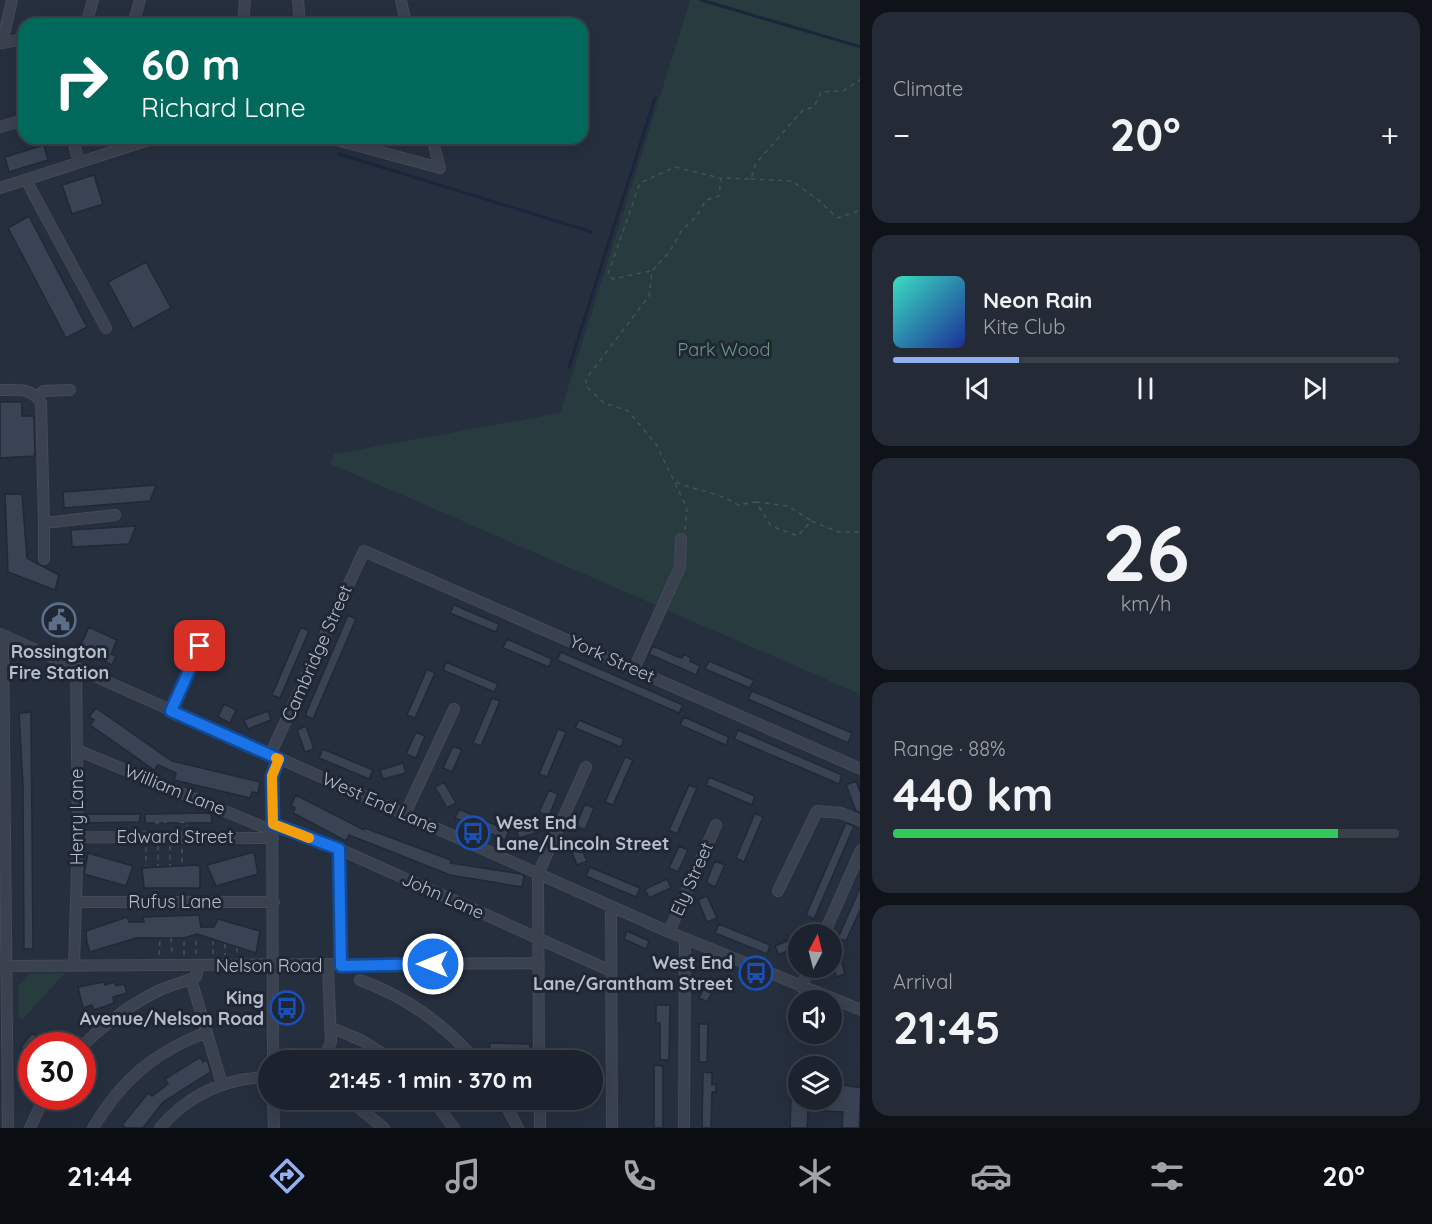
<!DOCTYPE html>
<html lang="en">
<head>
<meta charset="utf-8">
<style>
	body { margin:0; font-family:Quicksand,sans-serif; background:#252b36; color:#f1f3f6; height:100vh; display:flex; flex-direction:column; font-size:22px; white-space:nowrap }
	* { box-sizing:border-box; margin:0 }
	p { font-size:20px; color:#a0a4aa }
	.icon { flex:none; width:33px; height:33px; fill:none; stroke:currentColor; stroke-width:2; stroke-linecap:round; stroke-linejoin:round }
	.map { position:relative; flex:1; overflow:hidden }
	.drawer { display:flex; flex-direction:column; gap:12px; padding:12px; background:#0f1319; width:572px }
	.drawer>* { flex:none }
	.banner { position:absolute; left:18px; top:18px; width:570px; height:126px; border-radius:18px; box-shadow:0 6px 24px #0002,0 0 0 2px #3a404a; background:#00695c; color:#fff; overflow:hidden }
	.needle { width:39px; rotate:7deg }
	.controls { position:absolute; left:788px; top:924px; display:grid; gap:12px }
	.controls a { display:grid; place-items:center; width:54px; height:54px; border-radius:50%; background:#1c232e; box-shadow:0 6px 24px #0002,0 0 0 2px #3a404a; font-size:30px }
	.speed { position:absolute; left:18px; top:1032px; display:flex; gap:12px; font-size:30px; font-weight:700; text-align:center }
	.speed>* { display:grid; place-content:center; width:78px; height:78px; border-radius:50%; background:#1c232e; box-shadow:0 6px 24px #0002,0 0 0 2px #3a404a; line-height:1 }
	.speed .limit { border:9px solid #d22; background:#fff; color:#111 }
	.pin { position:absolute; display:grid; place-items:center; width:51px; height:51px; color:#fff; margin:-26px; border-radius:12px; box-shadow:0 3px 9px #0006 }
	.me { position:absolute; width:66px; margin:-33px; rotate:270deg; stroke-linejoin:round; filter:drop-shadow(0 0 4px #0008) }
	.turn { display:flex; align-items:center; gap:21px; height:126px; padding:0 24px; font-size:27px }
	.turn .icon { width:78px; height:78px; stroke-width:2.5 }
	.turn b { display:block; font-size:42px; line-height:51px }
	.big { font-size:45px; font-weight:700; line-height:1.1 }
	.drawer .tile { flex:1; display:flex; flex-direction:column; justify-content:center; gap:9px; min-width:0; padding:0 21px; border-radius:18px; background:#252b36 }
	.drawer .dial { align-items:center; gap:0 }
	.dial b { font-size:78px; line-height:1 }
	.song { display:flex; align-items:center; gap:18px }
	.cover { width:72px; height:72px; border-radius:9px; background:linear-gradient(135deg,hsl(170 70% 55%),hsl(230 70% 35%)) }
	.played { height:6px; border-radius:3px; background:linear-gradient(90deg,#92b1f3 25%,#3a404a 25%) }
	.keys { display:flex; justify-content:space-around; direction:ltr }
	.heat { display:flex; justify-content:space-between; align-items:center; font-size:33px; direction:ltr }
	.charge { height:9px; border-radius:4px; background:linear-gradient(90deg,#34c759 88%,#3a404a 0) }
	.trip { position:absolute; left:258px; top:1050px; width:345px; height:60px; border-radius:30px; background:#1c232e; box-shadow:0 6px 24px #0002,0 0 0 2px #3a404a; font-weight:700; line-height:60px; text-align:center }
	.menu { display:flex; height:96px; justify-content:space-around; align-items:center; background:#0b0e12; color:#a0a4aa }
	.menu .icon { width:42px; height:42px }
	.menu .active { color:#92b1f3 }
	.menu b { font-size:27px; color:#f1f3f6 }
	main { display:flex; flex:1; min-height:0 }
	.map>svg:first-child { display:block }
	.green { fill:#283b3f }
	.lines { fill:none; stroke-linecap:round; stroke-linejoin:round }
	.stream { stroke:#1a263c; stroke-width:3 }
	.building { fill:#394354; stroke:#212836; stroke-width:1.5 }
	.minor-casing { stroke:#444a58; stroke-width:12 }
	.path { stroke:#415457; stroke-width:1.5; stroke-dasharray:4.5 4.5; stroke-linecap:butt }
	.minor { stroke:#3a414f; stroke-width:10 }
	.route-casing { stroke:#114b97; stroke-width:15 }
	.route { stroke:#1a73e8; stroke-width:10 }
	.slow { stroke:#f59e0b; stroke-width:10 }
	.labels { text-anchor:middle; stroke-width:6; stroke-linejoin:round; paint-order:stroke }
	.park-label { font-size:18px; fill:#6f997b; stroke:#1f2634 }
	.poi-label { font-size:18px; font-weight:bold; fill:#b7bdc9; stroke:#1f2634; text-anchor:end }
	.street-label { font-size:18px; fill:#b7bdc9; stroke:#1f2634 }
</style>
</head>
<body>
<main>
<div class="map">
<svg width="861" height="1128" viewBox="0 0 861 1128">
	<rect width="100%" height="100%" fill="#262f3e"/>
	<path class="green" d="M688,0H860V694L331,464L334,454L560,413L690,1Z
		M65,973L22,1020L19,1017L18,986L30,974Z"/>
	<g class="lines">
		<path class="stream" d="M701,0L861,47
			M339,154L592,232
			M569,367L655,98"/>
	</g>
	<path class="building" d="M44,145L48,160L9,172L5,157Z
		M94,175L103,204L72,214L62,185Z
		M29,216L87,327L66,338L8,228Z
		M146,262L171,308L133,329L108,282Z
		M0,402H22V416H34L35,456L0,458Z
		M156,485L150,501L64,508L63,492Z
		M5,494H22L27,558L59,575L55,590L8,572Z
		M136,526L129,544L72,547L71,530Z
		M454,605L499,624L496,632L450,613Z
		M61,609L74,618L67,634L43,623L49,610L59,615Z
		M348,615L356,619L313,719L306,716V713Z
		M89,627L117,640L111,654L116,656L112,665L79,649Z
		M301,627L309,631L280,698L272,695Z
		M507,639L552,659L549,667L503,648Z
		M653,646L678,657L682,658L684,654L691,658L690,661L700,666L696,675L649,654Z
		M561,652L683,705L679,713L557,660Z
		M709,661L754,680L750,688L705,669Z
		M446,662L498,684L494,692L443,670Z
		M427,669L435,673L415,718L407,715Z
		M752,691L852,733L848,743L748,699Z
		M492,698L500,701L481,746L473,743Z
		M224,704L236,710L230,723L218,717Z
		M96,708L172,761L260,782L258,793L252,792L250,798L174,780L176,773L158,765L154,770L90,725L94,720L89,717Z
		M268,711L271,720L248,729L244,720Z
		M31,712L33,949H24L23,786L19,713Z
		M684,717L729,737L726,745L680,725Z
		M579,720L624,739L621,747L575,728Z
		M306,726L314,749L305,752L297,730Z
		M558,729L566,732L547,777L539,774Z
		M738,730L842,775L839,784L734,739Z
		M416,732L425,736L416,758L406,754Z
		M453,746L462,750L452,772L443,768Z
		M323,749L373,770L369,779L319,758Z
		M625,757L633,760L613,805L605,802Z
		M403,763L406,773L383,779L380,770Z
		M709,777L755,796L752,805L706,785Z
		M856,781L861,794V813L856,811L846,785Z
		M444,782L456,803L447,808L435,787Z
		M689,785L697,788L677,834L669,830Z
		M549,790L558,794L549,816L539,812Z
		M296,795L364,830L365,828L373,831L451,860L450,863L521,874L524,876L522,887L450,875L354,837L349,835L346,841L293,813L295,808L291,805Z
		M585,804L594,808L585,830L576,826Z
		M459,809L509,831L505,840L455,818Z
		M755,813L763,817L744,862L736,858Z
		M85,814H141L139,822L85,823Z
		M145,814L211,813L212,823H145Z
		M539,821L542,831L519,838L516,829Z
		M846,823L854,826L814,919L806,915Z
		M577,839L587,861L577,865L568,843Z
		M679,846L688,850L678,872L669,868Z
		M254,852L258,874L216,886L207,865Z
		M88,853L133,866L126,886L84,874Z
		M715,861L725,865L715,887L707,883V880Z
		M196,865L200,866V888H144L142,868Z
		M590,867L640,888L636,897L586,876Z
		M667,879L671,888L649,898L645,889Z
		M861,886V908L846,941L838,938Z
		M707,896L717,918L707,922L698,900Z
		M199,915L201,927H214L218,919L260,931L256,953L197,934L184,938H136L90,952L87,943L86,931L127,917L129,922H144L143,917Z
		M719,924L770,945L767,954L715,933Z
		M627,931L649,941L646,949L624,939Z
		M798,936V946L779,955L775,946Z
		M839,951L845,974L836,977L831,953Z
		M710,977L718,981L707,1002L699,998Z
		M104,982L105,985L114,982L116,986L124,984L127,993L113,997L114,1003L109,1005L94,1010L92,1005L83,1008L78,987Z
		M656,1005H670L669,1060H660V1023H656Z
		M699,1024H708L707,1062H699Z
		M32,1033L46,1046H32V1056L21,1047Z
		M490,1043L530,1044V1060H489Z
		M32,1056V1083L18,1071Z
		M200,1057L203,1062L207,1060L211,1072L163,1102L143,1128H126L122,1125L148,1093L152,1096L168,1084L165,1079Z
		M654,1065L663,1066V1128H654Z
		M703,1072L712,1073V1085L716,1084V1092H712L711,1128H702Z
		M831,1083L861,1088L859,1128H842L843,1112L808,1110L807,1128H790L791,1100H831Z"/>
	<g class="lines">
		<defs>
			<path id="minor" d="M12,0L2,43L24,39
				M298,0L300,24
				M401,0L406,24
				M86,24L93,0
				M133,24L140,0
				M243,24L245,0
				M0,127L24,120
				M72,138L79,162
				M329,138L440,168L432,138
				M26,180L106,328
				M0,188L155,138
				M0,390C16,390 32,387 41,403L44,523
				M37,396L44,391L70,390
				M44,559V523L115,515
				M0,634L669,932L861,1010
				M3,636L8,1128
				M634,669L680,567L681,539
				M171,711L208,627
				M77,750L273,831
				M270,755L364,551L861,769
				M405,814L454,709
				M273,824L339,849L611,971
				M78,837L273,838
				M339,849L341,966
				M778,891L817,811L841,813L861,821
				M76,902H274
				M611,907L612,1128
				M669,932L716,825
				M824,934L861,850
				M74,965L78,837L76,669
				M0,966L539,963
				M191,979L222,1084
				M360,980C404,996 445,1024 475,1060
				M801,987L810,968
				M330,1027L363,1041L392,1060
				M82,1046C105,1024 130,1004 160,990C171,985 184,982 196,977L199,965
				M273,1060L272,776L279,759
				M323,1060L331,1042L328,966
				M539,1060L538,874L586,767
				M273,1100L274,1128
				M349,1100L384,1128
				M433,1100L454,1128
				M503,1100L518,1128
				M540,1100V1128
				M30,1128L45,1096
				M93,1128C122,1079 155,1052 207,1032
				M160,1128C188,1095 225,1078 268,1077
				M684,1128L685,940"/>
		</defs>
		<use href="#minor" class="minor-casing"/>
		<path class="path" d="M751,179L792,181L821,202L837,218L861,210
			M650,271L613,279L608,274L640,183L675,167L720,178
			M676,482C697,491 718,492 738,505L756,502L771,526L798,536L811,521L839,532H861
			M756,502L788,506L810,520
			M685,530L687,508L656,444L628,411L604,403L586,386V379L649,296L652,271L670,251L682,230L696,217L706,200L719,196L721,178L751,179L756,163L803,110L814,107L821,92L843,91L861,79
			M180,822L187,823V826
			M155,823L167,822
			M158,846V866
			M170,846V866
			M146,847V866
			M182,849V866
			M171,938L172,954
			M225,944V955
			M237,948V955
			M196,954V938
			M213,954V941
			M159,955L160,939
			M184,955V938"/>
		<use href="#minor" class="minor"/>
	</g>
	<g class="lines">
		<defs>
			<path id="route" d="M200,646L171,711L279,759L272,776L273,824L339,849L341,966L433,964"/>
		</defs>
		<use href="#route" class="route-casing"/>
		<use href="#route" class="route"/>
		<path class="slow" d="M276,758L279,759L272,776L273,824L309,838"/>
	</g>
	<defs>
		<symbol id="civic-ring" viewBox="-11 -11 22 22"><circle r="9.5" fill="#1f2634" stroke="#5c6f8a" stroke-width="1.5"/><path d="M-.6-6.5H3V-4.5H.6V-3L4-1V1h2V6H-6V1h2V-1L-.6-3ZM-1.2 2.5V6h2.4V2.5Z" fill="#5c6f8a"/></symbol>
		<symbol id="bus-ring" viewBox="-11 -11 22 22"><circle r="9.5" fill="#1f2634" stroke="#1a4fb4" stroke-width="1.5"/><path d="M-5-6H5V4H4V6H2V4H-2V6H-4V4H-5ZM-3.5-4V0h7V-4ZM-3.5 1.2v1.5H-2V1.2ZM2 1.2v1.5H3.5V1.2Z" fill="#1a4fb4"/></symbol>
	</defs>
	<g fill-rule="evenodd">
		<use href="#civic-ring" x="40" y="601" width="38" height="38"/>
		<use href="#bus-ring" x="454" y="814" width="38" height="38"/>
		<use href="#bus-ring" x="737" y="954" width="38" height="38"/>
		<use href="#bus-ring" x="268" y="989" width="38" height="38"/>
	</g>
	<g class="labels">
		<g class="park-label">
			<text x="724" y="356">Park Wood</text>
		</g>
		<g class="poi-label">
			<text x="59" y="658" text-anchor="middle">Rossington<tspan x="59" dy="21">Fire Station</tspan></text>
			<text x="496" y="829" text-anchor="start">West End<tspan x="496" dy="21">Lane/Lincoln Street</tspan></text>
			<text x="733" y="969">West End<tspan x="733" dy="21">Lane/Grantham Street</tspan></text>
			<text x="264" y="1004">King<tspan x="264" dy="21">Avenue/Nelson Road</tspan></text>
		</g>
		<g class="street-label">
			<text transform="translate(317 653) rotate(-66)" y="6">Cambridge Street</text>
			<text transform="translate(612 659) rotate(24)" y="6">York Street</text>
			<text transform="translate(175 790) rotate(22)" y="6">William Lane</text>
			<text transform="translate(380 803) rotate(24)" y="6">West End Lane</text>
			<text transform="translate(77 817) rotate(-90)" y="6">Henry Lane</text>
			<text x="175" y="843">Edward Street</text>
			<text transform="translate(692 879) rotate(-66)" y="6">Ely Street</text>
			<text transform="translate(443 896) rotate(24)" y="6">John Lane</text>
			<text x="175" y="908">Rufus Lane</text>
			<text x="269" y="972">Nelson Road</text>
		</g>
	</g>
</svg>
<div class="controls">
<a><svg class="needle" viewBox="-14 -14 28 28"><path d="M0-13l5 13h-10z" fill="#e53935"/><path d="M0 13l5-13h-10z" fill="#a0a4aa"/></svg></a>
<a><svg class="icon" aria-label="sound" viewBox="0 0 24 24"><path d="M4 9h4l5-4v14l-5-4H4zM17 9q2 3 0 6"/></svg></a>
<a><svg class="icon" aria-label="layers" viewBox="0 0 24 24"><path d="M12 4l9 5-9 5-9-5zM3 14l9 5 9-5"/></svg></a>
</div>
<div class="speed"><div class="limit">30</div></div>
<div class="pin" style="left:200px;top:646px;background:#d93025"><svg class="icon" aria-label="arrive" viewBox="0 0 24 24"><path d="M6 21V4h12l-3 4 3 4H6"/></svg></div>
<svg class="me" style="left:433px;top:964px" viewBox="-20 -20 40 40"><circle r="17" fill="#1a73e8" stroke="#fff" stroke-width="3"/><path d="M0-11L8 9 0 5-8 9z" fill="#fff"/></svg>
<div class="trip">21:45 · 1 min · 370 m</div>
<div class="banner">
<div class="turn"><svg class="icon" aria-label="right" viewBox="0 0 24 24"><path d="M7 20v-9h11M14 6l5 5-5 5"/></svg><div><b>60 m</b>Richard Lane</div></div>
</div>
</div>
<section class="drawer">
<div class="tile"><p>Climate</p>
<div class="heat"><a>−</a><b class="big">20°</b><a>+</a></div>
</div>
<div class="tile">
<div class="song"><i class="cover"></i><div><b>Neon Rain</b><p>Kite Club</p></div></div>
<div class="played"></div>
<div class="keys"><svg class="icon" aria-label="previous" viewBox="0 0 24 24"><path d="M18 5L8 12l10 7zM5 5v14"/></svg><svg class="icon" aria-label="pause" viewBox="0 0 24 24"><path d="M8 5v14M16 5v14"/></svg><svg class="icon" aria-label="next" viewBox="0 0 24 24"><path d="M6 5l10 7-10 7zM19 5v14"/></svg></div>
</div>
<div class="tile dial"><b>26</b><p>km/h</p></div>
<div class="tile"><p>Range · 88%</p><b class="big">440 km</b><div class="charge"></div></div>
<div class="tile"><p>Arrival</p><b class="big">21:45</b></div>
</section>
</main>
<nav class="menu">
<b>21:44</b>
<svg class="icon active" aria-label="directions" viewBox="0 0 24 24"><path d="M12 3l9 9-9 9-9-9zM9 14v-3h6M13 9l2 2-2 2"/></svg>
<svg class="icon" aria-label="music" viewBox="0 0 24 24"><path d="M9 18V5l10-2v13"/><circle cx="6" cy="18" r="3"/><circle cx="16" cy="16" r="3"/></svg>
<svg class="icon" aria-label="phone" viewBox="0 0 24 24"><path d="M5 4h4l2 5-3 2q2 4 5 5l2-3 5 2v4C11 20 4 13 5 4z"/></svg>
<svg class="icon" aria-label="climate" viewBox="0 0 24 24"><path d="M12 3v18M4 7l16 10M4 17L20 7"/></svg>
<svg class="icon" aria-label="car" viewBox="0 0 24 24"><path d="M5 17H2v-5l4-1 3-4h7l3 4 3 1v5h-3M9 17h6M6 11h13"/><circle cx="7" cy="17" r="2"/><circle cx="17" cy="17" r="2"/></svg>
<svg class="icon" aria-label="filters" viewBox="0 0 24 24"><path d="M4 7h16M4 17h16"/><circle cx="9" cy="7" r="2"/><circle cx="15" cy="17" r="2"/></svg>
<b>20°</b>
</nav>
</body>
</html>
